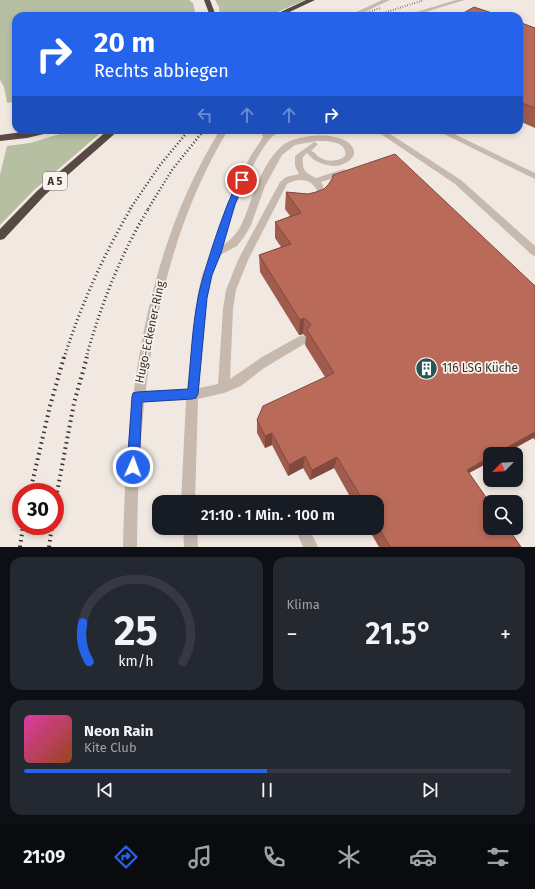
<!DOCTYPE html>
<html lang="de">
<head>
<meta charset="utf-8">
<style>
	body { margin:0; font-family:"Fira Sans",sans-serif; background:#242831; color:#f1f3f6; height:100vh; display:flex; flex-direction:column; font-size:15px; white-space:nowrap }
	* { box-sizing:border-box; margin:0 }
	p { font-size:13px; color:#9ea1a6 }
	.icon { flex:none; width:22px; height:22px; fill:none; stroke:currentColor; stroke-width:2; stroke-linecap:round; stroke-linejoin:round }
	.map { position:relative; height:547px; overflow:hidden }
	.details { display:flex; flex-direction:column; gap:10px; padding:10px; background:#0d0f14; flex:1 }
	.details>* { flex:none }
	.top-card { position:absolute; left:12px; top:12px; width:511px; height:122px; border-radius:12px; box-shadow:0 2px 6px #0003; background:#2563eb; color:#fff; overflow:hidden }
	.needle { width:26px; rotate:245deg }
	.buttons { position:absolute; left:483px; top:447px; display:grid; gap:8px }
	.buttons a { display:grid; place-items:center; width:40px; height:40px; border-radius:8px; background:#171b24; box-shadow:0 2px 6px #0003; font-size:20px }
	.speed { position:absolute; left:12px; top:483px; display:flex; gap:8px; font-size:20px; font-weight:700; text-align:center }
	.speed>* { display:grid; place-content:center; width:52px; height:52px; border-radius:50%; background:#171b24; box-shadow:0 2px 6px #0003; line-height:1 }
	.speed .limit { border:6px solid #d22; background:#fff; color:#111 }
	.pin { position:absolute; display:grid; place-items:center; width:34px; height:34px; color:#fff; margin:-17px; border:2px solid #fff; border-radius:50%; box-shadow:0 1px 4px #0007 }
	.me { position:absolute; width:44px; margin:-22px; rotate:2deg; stroke-linejoin:round; filter:drop-shadow(0 0 3px #0008) }
	.turn { display:flex; align-items:center; gap:14px; height:84px; padding:0 16px; font-size:18px }
	.turn .icon { width:52px; height:52px; stroke-width:2.5 }
	.turn b { display:block; font-size:28px; line-height:34px }
	.lanes { display:flex; align-items:center; height:38px; padding:0 16px; background:#0003; justify-content:center; gap:20px; direction:ltr }
	.lanes .off { opacity:.35 }
	.big { font-size:30px; font-weight:600; line-height:1.1 }
	.details .widget { flex:1; display:flex; flex-direction:column; justify-content:center; gap:6px; min-width:0; padding:0 14px; border-radius:12px; background:#242831 }
	.details .dial { align-items:center; gap:0 }
	.dial svg { height:104px; overflow:visible; fill:none; stroke:#363941; stroke-width:7; stroke-linecap:round; text-anchor:middle }
	.dial text { fill:#f1f3f6; stroke:none }
	.song { display:flex; align-items:center; gap:12px }
	.cover { width:48px; height:48px; border-radius:6px; background:linear-gradient(135deg,hsl(320 70% 55%),hsl(20 70% 35%)) }
	.played { height:4px; border-radius:2px; background:linear-gradient(90deg,#2563eb 50%,#363941 50%) }
	.keys { display:flex; justify-content:space-around; direction:ltr }
	.heat { display:flex; justify-content:space-between; align-items:center; font-size:22px; direction:ltr }
	.details .tiles { flex:1; display:grid; gap:10px; grid-template-columns:1fr 1fr }
	.widget:last-child { grid-column:span 2 }
	.trip { position:absolute; left:152px; top:495px; width:232px; height:40px; border-radius:12px; background:#171b24; box-shadow:0 2px 6px #0003; font-weight:600; line-height:40px; text-align:center }
	.menu { display:flex; height:64px; justify-content:space-around; align-items:center; background:#090b0e; color:#9ea1a6 }
	.menu .icon { width:28px; height:28px }
	.menu .selected { color:#2563eb }
	.menu b { font-size:18px; color:#f1f3f6 }
	.map>svg:first-child { display:block }
	.green { fill:#b7bfa3 }
	.lines { fill:none; stroke-linecap:round; stroke-linejoin:round }
	.lane { fill:#c8b9ae; fill-rule:evenodd }
	.street { fill:#c8b9ae; fill-rule:evenodd }
	.highway { fill:#574944; fill-rule:evenodd }
	.rail-far3 { stroke:#382f2c; stroke-width:2; stroke-dasharray:0.5 2; stroke-linecap:butt }
	.rail-far2 { stroke:#382f2c; stroke-width:2.5; stroke-dasharray:1 2.5; stroke-linecap:butt }
	.rail-far1 { stroke:#382f2c; stroke-width:3; stroke-dasharray:1 3; stroke-linecap:butt }
	.rail { stroke:#382f2c; stroke-width:4; stroke-dasharray:1.5 4; stroke-linecap:butt }
	.wall { fill:#9f5b4c }
	.shaded-wall { fill:#824a3e }
	.building { fill:#b96a58; stroke:#824a3e }
	.route { fill:#2563eb; stroke:#184099 }
	.labels { text-anchor:middle; stroke-width:3.5; stroke-linejoin:round; paint-order:stroke }
	.shield { fill:#f9f3ee; stroke:#726a66; stroke-width:1 }
	.shield-label { font-size:11px; font-weight:bold; fill:#382f2c }
	.street-label { font-size:12px; fill:#382f2c; stroke:#f9f3ee }
	.poi-label { font-size:12px; fill:#382f2c; stroke:#f9f3ee; text-anchor:start }
</style>
</head>
<body>
<div class="map">
<svg width="535" height="547" viewBox="0 0 535 547">
	<rect width="100%" height="100%" fill="#f1e9e1"/>
	<path class="green" d="M0,0H189L193,3L196,16H16V125H12V102L7,103L4,87L0,80Z
		M215,0H305L268,16H220L219,7Z
		M73,130H104L33,191L0,225V175L7,146L30,143Z"/>
	<g class="lines">
		<path class="lane" d="M456,0H465L412,16H403Z
			M261,130H269V132L272,130H281C277,134 272,136 269,140C247,169 233,211 223,245C241,234 244,218 251,200C257,182 268,157 283,145C297,134 337,131 350,144C362,156 345,166 334,166C323,165 314,162 307,153L303,157C302,171 305,172 316,178L344,169L348,172L347,174L321,182L325,190L322,198L314,202L310,199L315,194L317,190C310,178 298,178 287,184L248,260L236,290L233,309L230,379L262,357L298,337L302,335L306,337L308,340L306,343L264,368L241,386L224,393L198,399L195,502H181L186,400L137,403L133,401L131,397L133,393L137,391L187,389L197,298L202,275L211,253L227,204L250,157L263,137ZM317,141C327,141 348,141 345,156C339,162 326,162 319,157C315,154 315,152 311,151L318,144L314,142L295,156V166L299,174L286,177L280,182L238,260L226,290L223,309L218,384L199,388L207,298L212,275L220,255L237,246L244,237L251,225L265,186L282,155L295,145Z
			M375,130H384L461,180L535,246V256L532,255L455,184Z
			M436,130H446L535,173V179Z
			M183,528H197L198,547H184Z
			M295,528H309L318,547H303Z"/>
		<path class="street" d="M382,0H390L356,16H348Z
			M220,130H228C153,254 138,405 137,547H123C126,404 143,254 220,130Z"/>
		<path class="highway" d="M204,0H210L216,16H210Z
			M306,0H315L281,16H272Z
			M37,130H54L52,132L27,138L0,141V135Z
			M108,130H119L45,195L4,239L0,240V229L37,191Z"/>
		<path class="rail-far3" d="M358,16L380,8
			M374,16L424,0"/>
		<path class="rail-far2" d="M130,209L160,165L189,130
			M148,209L172,170L204,130"/>
		<path class="rail-far1" d="M64,358C81,305 103,256 131,208
			M86,358C100,308 121,252 149,208"/>
		<path class="rail" d="M30,492L50,406L64,357
			M55,503L74,403L87,357
			M20,547L23,526
			M49,547L52,526"/>
	</g>
	<path class="wall" d="M519,22L535,28V128L519,121Z
		M328,185L535,286V440L533,438L504,454H490L469,473L521,547H379L368,528H377V502H353L334,468L310,480L303,468L288,476L272,445L265,448L257,433V420L325,377L305,345L306,337L303,334L299,335L260,272L259,255L281,247L275,238V222L290,216L285,209L286,192L308,194L316,192L324,189Z"/>
	<path class="shaded-wall" d="M304,318L303,334L299,335L300,320Z
		M535,432V436L533,438L504,454H495Z
		M272,433V445L265,448V436Z
		M305,456L303,468L288,476L289,465Z
		M337,457L334,468L310,480L312,470Z
		M490,457V462L456,480L467,470Z"/>
	<path class="building" d="M474,7L501,16H458Z
		M519,22L535,28V108L519,102Z
		M395,154L535,286V432L495,454H490V457L467,470L490,503V528H508L521,547H390L377,525V502H364L337,457L312,470L305,456L289,465L272,433L265,436L257,420L263,406L334,373L307,330L311,324L304,318L300,320L259,255L291,244L275,222L301,213L286,192L308,194L316,192L324,189L328,185L332,179L333,175Z"/>
	<path class="route" d="M242,178L246,180L235,204L221,253L212,275L207,298L198,394L196,398L192,399L142,402L139,467L137,471L133,473L128,471L127,467L132,397L133,393L137,392L188,389C191,359 192,328 198,298C200,282 232,181 242,178Z"/>
	<defs>
		<symbol id="building-disc" viewBox="-11 -11 22 22"><circle r="9.5" fill="#265455" stroke="#f9f3ee"/><path d="M-4-6H4V6H1V3H-1V6H-4ZM-2.5-4.3h1.7v1.8h-1.7ZM.8-4.3h1.7v1.8H.8ZM-2.5-1h1.7V.8h-1.7ZM.8-1h1.7V.8H.8Z" fill="#fff"/></symbol>
	</defs>
	<g fill-rule="evenodd">
		<use href="#building-disc" x="414" y="356" width="25" height="25"/>
	</g>
	<g class="labels">
		<rect class="shield" x="43" y="172" width="24" height="18" rx="3"/>
		<g class="shield-label">
			<text x="55" y="185">A 5</text>
		</g>
		<g class="street-label">
			<text transform="translate(150 332) rotate(-78)" y="4">Hugo-Eckener-Ring</text>
		</g>
		<g class="poi-label">
			<text x="442" y="372">116 LSG Küche</text>
		</g>
	</g>
</svg>
<div class="buttons">
<a><svg class="needle" viewBox="-14 -14 28 28"><path d="M0-13l5 13h-10z" fill="#e53935"/><path d="M0 13l5-13h-10z" fill="#9ea1a6"/></svg></a>
<a><svg class="icon" aria-label="search" viewBox="0 0 24 24"><circle cx="10" cy="10" r="6"/><path d="M15 15l6 6"/></svg></a>
</div>
<div class="speed"><div class="limit">30</div></div>
<div class="pin" style="left:242px;top:180px;background:#d93025"><svg class="icon" aria-label="arrive" viewBox="0 0 24 24"><path d="M6 21V4h12l-3 4 3 4H6"/></svg></div>
<svg class="me" style="left:133px;top:467px" viewBox="-20 -20 40 40"><circle r="17" fill="#2563eb" stroke="#fff" stroke-width="3"/><path d="M0-11L8 9 0 5-8 9z" fill="#fff"/></svg>
<div class="trip">21:10 · 1 Min. · 100 m</div>
<div class="top-card">
<div class="turn"><svg class="icon" aria-label="right" viewBox="0 0 24 24"><path d="M7 20v-9h11M14 6l5 5-5 5"/></svg><div><b>20 m</b>Rechts abbiegen</div></div>
<div class="lanes"><svg class="icon off" aria-label="left" viewBox="0 0 24 24"><path d="M17 20v-9H6M10 6l-5 5 5 5"/></svg><svg class="icon off" aria-label="ahead" viewBox="0 0 24 24"><path d="M12 20V5M6 11l6-6 6 6"/></svg><svg class="icon off" aria-label="ahead" viewBox="0 0 24 24"><path d="M12 20V5M6 11l6-6 6 6"/></svg><svg class="icon" aria-label="right" viewBox="0 0 24 24"><path d="M7 20v-9h11M14 6l5 5-5 5"/></svg></div>
</div>
</div>
<section class="details">
<div class="tiles">
<div class="widget dial"><svg viewBox="0 0 100 80">
<path d="M14 69A42 42 0 1 1 86 69"/>
<path d="M14 69A42 42 0 0 1 9 39" stroke="#2563eb"/>
<text x="50" y="56" font-size="32" font-weight="700">25</text>
<text x="50" y="72" font-size="11">km/h</text>
</svg></div>
<div class="widget"><p>Klima</p>
<div class="heat"><a>−</a><b class="big">21.5°</b><a>+</a></div>
</div>
<div class="widget">
<div class="song"><i class="cover"></i><div><b>Neon Rain</b><p>Kite Club</p></div></div>
<div class="played"></div>
<div class="keys"><svg class="icon" aria-label="previous" viewBox="0 0 24 24"><path d="M18 5L8 12l10 7zM5 5v14"/></svg><svg class="icon" aria-label="pause" viewBox="0 0 24 24"><path d="M8 5v14M16 5v14"/></svg><svg class="icon" aria-label="next" viewBox="0 0 24 24"><path d="M6 5l10 7-10 7zM19 5v14"/></svg></div>
</div>
</div>
</section>
<nav class="menu">
<b>21:09</b>
<svg class="icon selected" aria-label="directions" viewBox="0 0 24 24"><path d="M12 3l9 9-9 9-9-9zM9 14v-3h6M13 9l2 2-2 2"/></svg>
<svg class="icon" aria-label="music" viewBox="0 0 24 24"><path d="M9 18V5l10-2v13"/><circle cx="6" cy="18" r="3"/><circle cx="16" cy="16" r="3"/></svg>
<svg class="icon" aria-label="phone" viewBox="0 0 24 24"><path d="M5 4h4l2 5-3 2q2 4 5 5l2-3 5 2v4C11 20 4 13 5 4z"/></svg>
<svg class="icon" aria-label="climate" viewBox="0 0 24 24"><path d="M12 3v18M4 7l16 10M4 17L20 7"/></svg>
<svg class="icon" aria-label="car" viewBox="0 0 24 24"><path d="M5 17H2v-5l4-1 3-4h7l3 4 3 1v5h-3M9 17h6M6 11h13"/><circle cx="7" cy="17" r="2"/><circle cx="17" cy="17" r="2"/></svg>
<svg class="icon" aria-label="filters" viewBox="0 0 24 24"><path d="M4 7h16M4 17h16"/><circle cx="9" cy="7" r="2"/><circle cx="15" cy="17" r="2"/></svg>
</nav>
</body>
</html>
